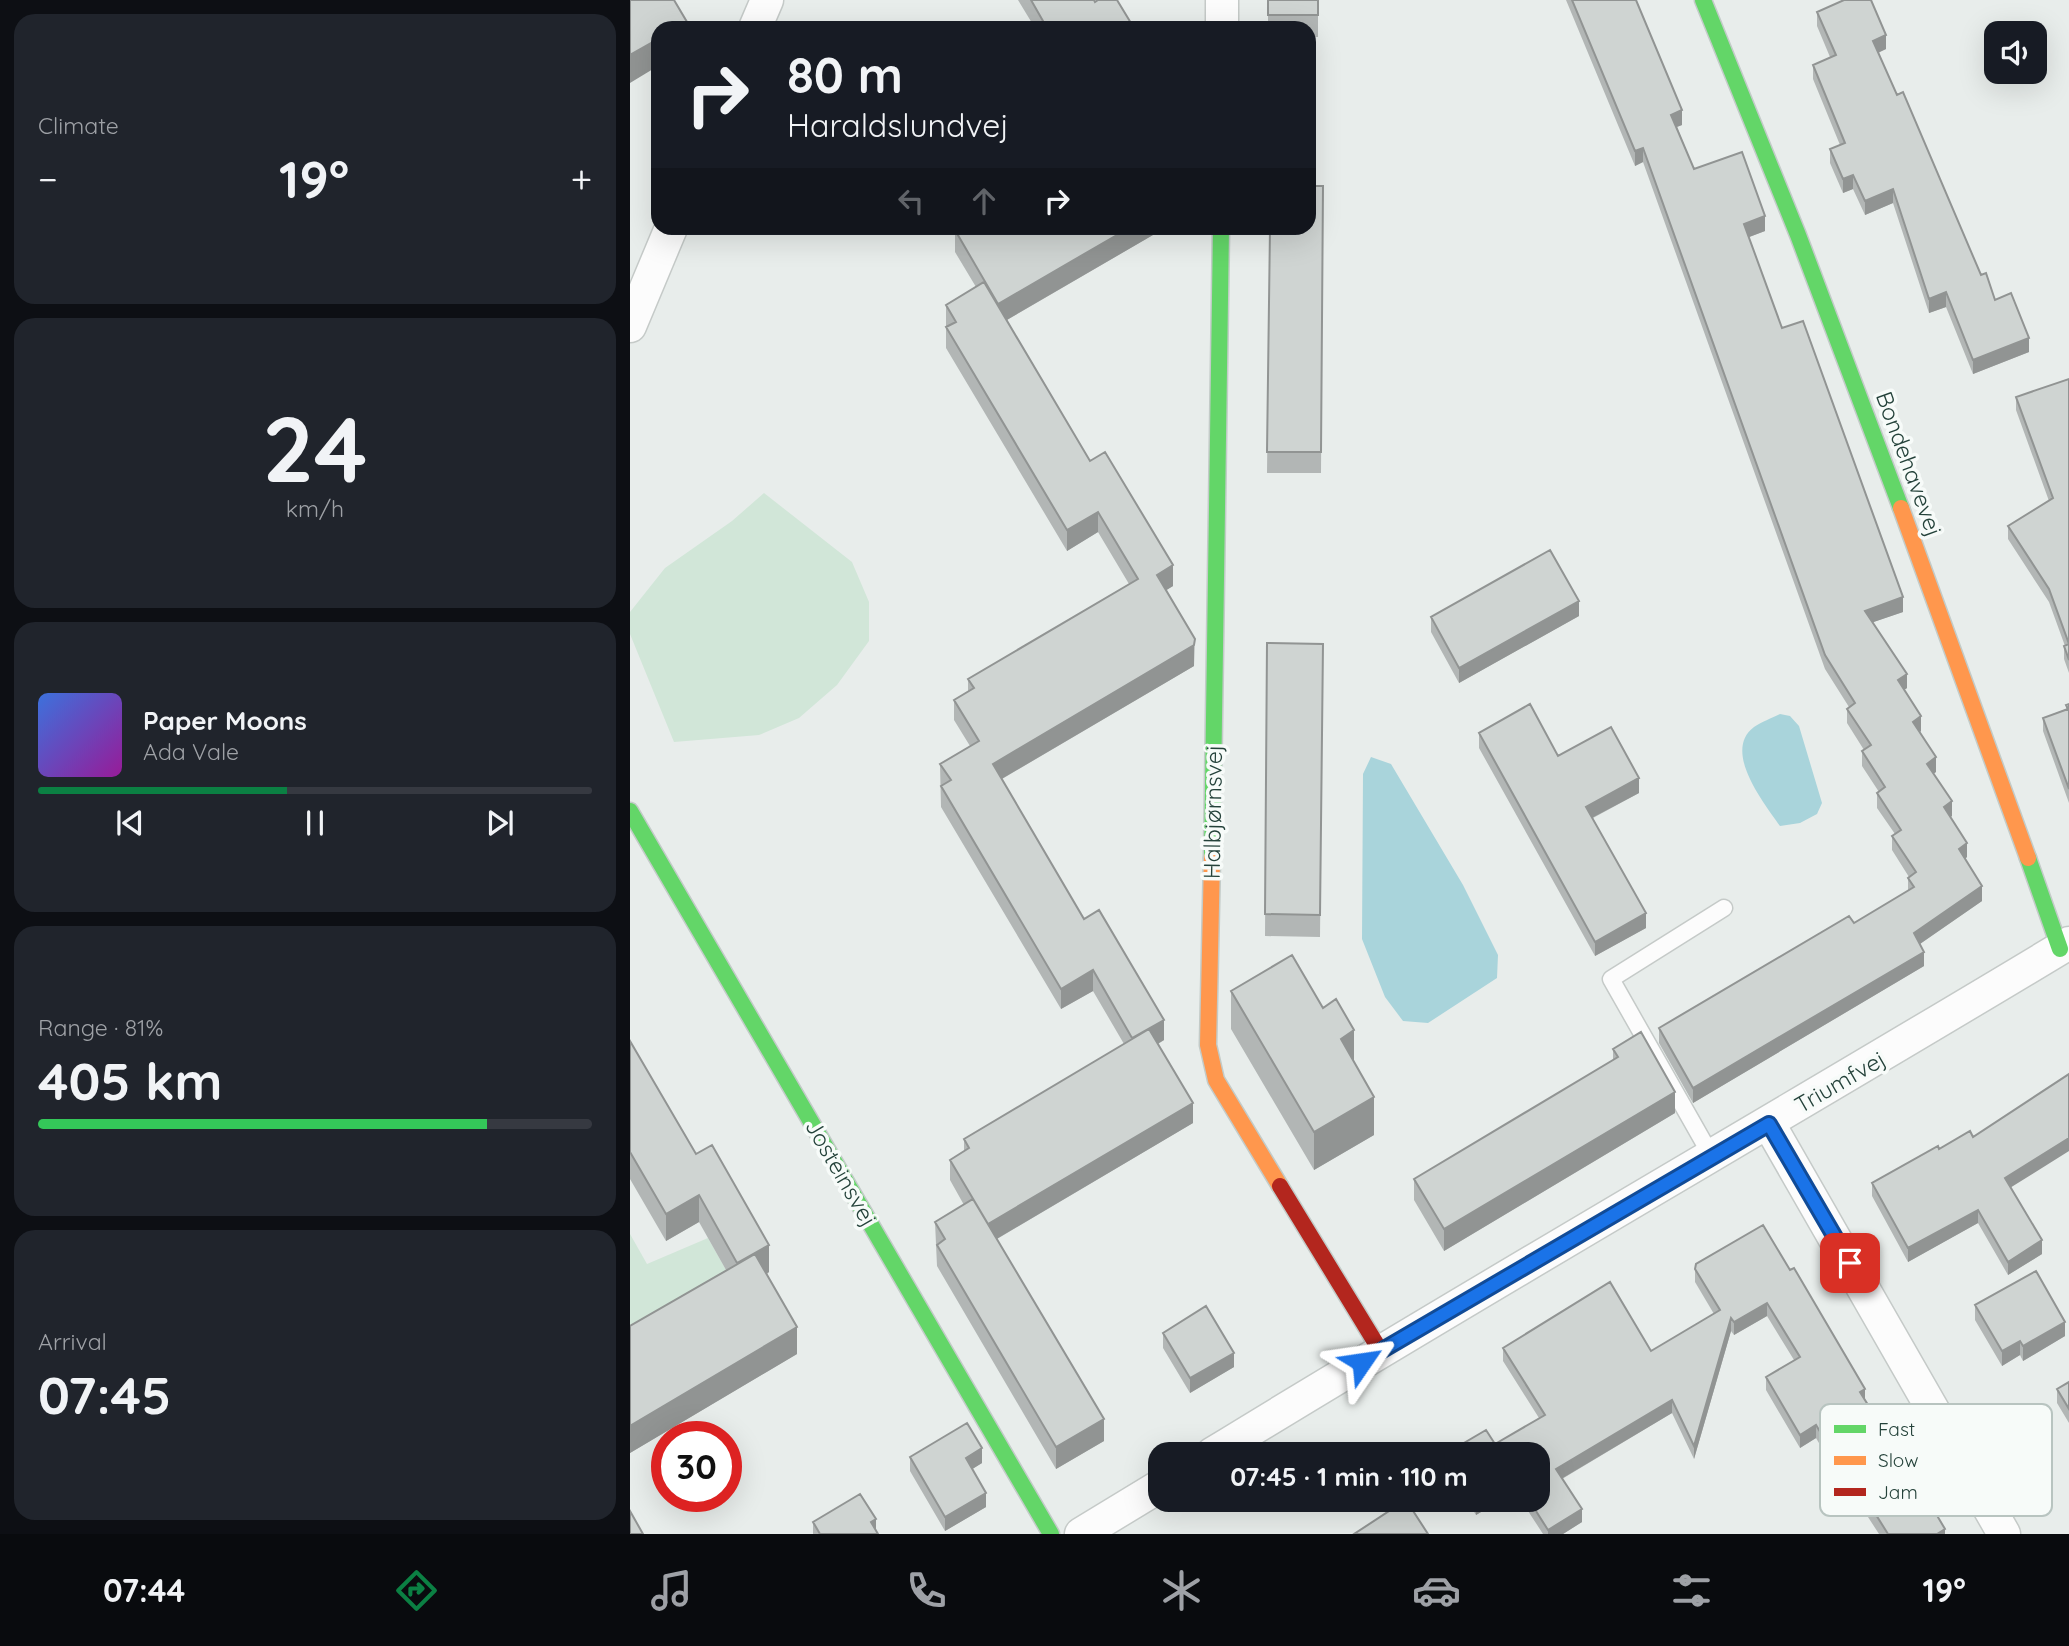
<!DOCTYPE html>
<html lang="en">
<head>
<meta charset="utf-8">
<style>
	body { margin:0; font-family:Quicksand,sans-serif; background:#20242c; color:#f1f3f6; height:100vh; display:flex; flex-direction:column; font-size:26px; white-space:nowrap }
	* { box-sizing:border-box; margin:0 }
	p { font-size:23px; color:#9ea1a6 }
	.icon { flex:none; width:38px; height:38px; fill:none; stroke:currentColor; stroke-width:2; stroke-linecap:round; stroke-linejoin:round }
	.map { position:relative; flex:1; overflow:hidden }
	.drawer { display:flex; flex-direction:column; gap:14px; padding:14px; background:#0d0f14; width:630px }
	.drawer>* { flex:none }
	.guide { position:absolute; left:21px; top:21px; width:665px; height:214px; border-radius:21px; box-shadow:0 7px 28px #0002; background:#171b24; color:#f1f3f6; overflow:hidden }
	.buttons { position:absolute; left:1354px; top:21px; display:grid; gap:14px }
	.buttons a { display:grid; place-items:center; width:63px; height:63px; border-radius:14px; background:#171b24; box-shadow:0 7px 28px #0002; font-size:35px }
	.speed { position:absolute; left:21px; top:1421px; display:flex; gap:14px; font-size:35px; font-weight:700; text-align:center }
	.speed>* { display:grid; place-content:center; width:91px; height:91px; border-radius:50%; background:#171b24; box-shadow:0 7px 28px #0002; line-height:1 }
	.speed .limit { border:10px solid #d22; background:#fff; color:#111 }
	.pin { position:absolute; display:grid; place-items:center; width:60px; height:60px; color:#fff; margin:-30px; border-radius:14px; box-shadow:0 4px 10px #0006 }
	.me { position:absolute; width:77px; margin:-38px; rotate:58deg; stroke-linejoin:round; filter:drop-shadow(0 0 5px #0008) }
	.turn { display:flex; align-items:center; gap:24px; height:147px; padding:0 21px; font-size:32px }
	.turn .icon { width:91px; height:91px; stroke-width:2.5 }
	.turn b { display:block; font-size:49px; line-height:60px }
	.lanes { display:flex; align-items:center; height:66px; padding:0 21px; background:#0003; justify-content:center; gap:35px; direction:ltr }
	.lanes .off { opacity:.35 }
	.big { font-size:52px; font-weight:700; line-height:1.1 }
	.drawer .card { flex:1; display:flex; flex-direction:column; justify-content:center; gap:10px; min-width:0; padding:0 24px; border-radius:21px; background:#20242c }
	.drawer .dial { align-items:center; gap:0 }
	.dial b { font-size:91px; line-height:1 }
	.song { display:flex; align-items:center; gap:21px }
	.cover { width:84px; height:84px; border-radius:10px; background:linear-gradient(135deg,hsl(220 70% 55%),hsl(300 70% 35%)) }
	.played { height:7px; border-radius:4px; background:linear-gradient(90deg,#0b8043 45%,#363941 45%) }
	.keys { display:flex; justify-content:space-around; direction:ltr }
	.heat { display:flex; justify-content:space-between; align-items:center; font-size:38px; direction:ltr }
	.charge { height:10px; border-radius:5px; background:linear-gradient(90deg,#34c759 81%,#363941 0) }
	.trip { position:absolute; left:518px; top:1442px; width:402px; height:70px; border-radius:21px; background:#171b24; box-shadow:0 7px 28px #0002; font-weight:700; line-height:70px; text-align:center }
	.tab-bar { display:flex; height:112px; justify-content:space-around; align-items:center; background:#090b0e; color:#9ea1a6 }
	.tab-bar .icon { width:49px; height:49px }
	.tab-bar .current { color:#0b8043 }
	.tab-bar b { font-size:32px; color:#f1f3f6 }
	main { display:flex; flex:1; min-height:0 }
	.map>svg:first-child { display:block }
	.green { fill:#d1e6d8 }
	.water { fill:#a9d4db }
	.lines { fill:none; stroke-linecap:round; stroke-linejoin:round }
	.lane-casing { stroke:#c5cac8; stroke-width:19 }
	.street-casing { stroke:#c5cac8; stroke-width:35 }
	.fast-casing { stroke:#c3cbc8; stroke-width:19 }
	.slow-casing { stroke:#c3cbc8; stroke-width:19 }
	.jam-casing { stroke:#c3cbc8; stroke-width:19 }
	.lane { stroke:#fcfcfc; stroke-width:16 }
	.street { stroke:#fcfcfc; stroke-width:32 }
	.fast { stroke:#63d668; stroke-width:16 }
	.slow { stroke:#ff974d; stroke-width:16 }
	.jam { stroke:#b3261e; stroke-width:16 }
	.wall { fill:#b2b6b5 }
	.shaded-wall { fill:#919493 }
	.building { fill:#cfd4d2; stroke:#919493; stroke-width:2 }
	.route-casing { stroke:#114b97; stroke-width:18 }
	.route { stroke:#1a73e8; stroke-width:12 }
	.labels { text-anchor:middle; stroke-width:7; stroke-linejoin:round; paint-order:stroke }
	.street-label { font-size:23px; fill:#24423a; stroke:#f7fbf9 }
	.key { fill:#f7fbf9; stroke:#b8c4c0; stroke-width:2 }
	.key-label { font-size:19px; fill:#24423a }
</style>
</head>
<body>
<main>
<section class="drawer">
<div class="card"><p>Climate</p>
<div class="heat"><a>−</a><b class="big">19°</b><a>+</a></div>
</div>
<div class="card dial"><b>24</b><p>km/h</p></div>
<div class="card">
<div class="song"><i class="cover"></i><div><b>Paper Moons</b><p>Ada Vale</p></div></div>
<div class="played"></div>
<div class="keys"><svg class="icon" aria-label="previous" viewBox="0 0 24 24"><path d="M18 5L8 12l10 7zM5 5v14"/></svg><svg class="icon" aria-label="pause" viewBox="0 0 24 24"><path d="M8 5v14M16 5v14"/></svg><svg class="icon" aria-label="next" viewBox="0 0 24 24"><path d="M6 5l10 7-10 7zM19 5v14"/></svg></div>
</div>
<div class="card"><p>Range · 81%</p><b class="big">405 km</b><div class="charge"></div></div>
<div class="card"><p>Arrival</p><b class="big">07:45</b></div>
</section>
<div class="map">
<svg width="1439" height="1534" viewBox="0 0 1439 1534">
	<rect width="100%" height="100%" fill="#e8edeb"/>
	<path class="green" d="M134,493L222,562L239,602V641L207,685L169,718L129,735L44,742L0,634V612L35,568L102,521Z
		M0,1234L17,1264L78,1238L101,1279L0,1334Z"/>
	<path class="water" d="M1150,714L1160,716L1169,726L1192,803L1187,814L1170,823L1150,826C1134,803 1092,751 1124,727C1131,722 1142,718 1150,714Z
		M741,757L761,764L833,885L868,955L867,978L798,1023L773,1021L755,997L732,939L733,774Z"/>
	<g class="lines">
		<defs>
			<path id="lane" d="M1082,1157L981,979L1094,908"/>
			<path id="street" d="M125,28L137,0
				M592,28V0
				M0,326L41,228
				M1139,1124L1374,1534
				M582,1454C865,1280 1154,1115 1439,943
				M451,1534L530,1486"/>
			<path id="fast" d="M1073,0L1168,235L1271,508
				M0,811L421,1534
				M582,858L591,228
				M1398,858L1430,949"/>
			<path id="slow" d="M1271,508L1398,858
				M582,858L578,1045L586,1080L650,1186"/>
			<path id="jam" d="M650,1186L750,1350"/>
		</defs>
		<use href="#lane" class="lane-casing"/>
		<use href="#street" class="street-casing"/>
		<use href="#fast" class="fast-casing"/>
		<use href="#slow" class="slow-casing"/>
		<use href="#jam" class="jam-casing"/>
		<use href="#lane" class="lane"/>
		<use href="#street" class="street"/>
		<use href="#fast" class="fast"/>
		<use href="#slow" class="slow"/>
		<use href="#jam" class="jam"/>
	</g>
	<path class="wall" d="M388,0H464L504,28H405Z
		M638,0H688V37H679V28H638Z
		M936,0H1006L1052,125L1047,127L1064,169L1135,231L1119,237L1152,328L1273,612L1243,622L1277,688L1274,690L1291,731L1290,732L1306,772L1304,773L1322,816L1320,817L1337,857L1335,859L1352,901L1290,944L1294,966L1063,1103L1029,1043V1028L1224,923L1278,891V878L1279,877L1262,850V836L1265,834L1247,808V793L1249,792L1232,766V751L1234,750L1217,723V709L1219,707L1195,669L1013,162L1005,166Z
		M1187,12L1256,49L1248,53L1351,275L1365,300L1399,352L1343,374L1316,307L1299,313L1263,203L1235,215L1223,189L1213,193L1200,163V149L1210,145L1183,79V65L1200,57L1187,26Z
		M693,186L691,473H637L640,228Z
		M330,228H535L377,320L460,461L543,586L536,590L565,639L564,666L372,779L454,919L534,1040L528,1044L563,1123L367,1239L474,1441L426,1469L307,1266L305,1222L334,1205L320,1180V1160L334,1151V1139L494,1044L463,991L431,1009L311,807L310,764L340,746L324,720V700L338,691V679L499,584L468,532L437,551L316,348V305L346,287L325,252V230Z
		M1439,379V673L1434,659V646H1435L1419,602L1378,539V526L1419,501L1386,410V397Z
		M949,616L829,683L801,632V617Z
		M637,643L693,644L690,937L635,936Z
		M1439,704V803L1413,731V718L1436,709V705Z
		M849,733L928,756L1009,793L963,818L1016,928L965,956L849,748Z
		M601,991L744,1135L684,1170L601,1029Z
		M0,1041L66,1154L139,1272L137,1274L167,1354L0,1453V1326L96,1270L69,1222L36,1241L0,1179Z
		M983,1049L1045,1113L814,1251L784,1200V1179L983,1060Z
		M1343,1137L1381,1188L1412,1254L1378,1275L1348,1223L1278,1262L1242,1196V1183L1309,1149Z
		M1133,1225L1235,1399L1253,1442L1205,1470L1186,1438L1170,1448L1136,1390V1377L1164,1360L1137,1316L1104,1335L1101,1331L1064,1459L1042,1413L932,1479L952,1522L933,1534H913L891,1500H908V1454H817V1453L865,1444L909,1418L873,1361V1348L1021,1351L1084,1314L1065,1282V1269Z
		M1345,1305L1435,1336L1393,1361L1390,1355L1372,1366L1345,1320Z
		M533,1333L604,1367L560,1393L533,1348Z
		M1439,1382V1423L1427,1403V1389Z
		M280,1457L352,1463L342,1469L356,1507L315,1531L280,1471Z
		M837,1500H871L846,1515Z
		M1238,1502L1315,1534H1249L1238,1517Z
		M183,1522L248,1534H183Z"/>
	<path class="shaded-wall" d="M57,22V28H47Z
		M1256,35V49L1243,55V41Z
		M28,39V66L0,83V55Z
		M1052,110V125L1041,129V115Z
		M1013,148V162L1005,166V151Z
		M1223,175V189L1213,193V179Z
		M1263,189V203L1235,215V201Z
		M1135,216V231L1114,239V224Z
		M499,228H535L368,325V304Z
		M1316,292V307L1299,313V299Z
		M1399,338V352L1343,374V360Z
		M468,512V532L437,551V530Z
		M543,565V586L527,596V575Z
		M1273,597V612L1235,625V611Z
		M949,601V616L829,683V668Z
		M564,645V666L363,784V764Z
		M1277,674V688L1268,694V680Z
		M1291,716V731L1283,736V722Z
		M1306,757V772L1297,778V764Z
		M1009,778V793L956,821V807Z
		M1322,801V816L1314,822V807Z
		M1337,843V857L1329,863V849Z
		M1352,886V901L1284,948V933Z
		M1016,913V928L965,956V942Z
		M1294,952V966L1063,1103V1088Z
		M463,970V991L431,1009V989Z
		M534,1020V1040L502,1059V1038Z
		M724,1030V1068L711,1039Z
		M1045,1092V1113L814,1251V1229Z
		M744,1097V1135L684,1170V1132Z
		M563,1103V1123L358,1244V1224Z
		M1439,1138V1151L1375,1191V1178Z
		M69,1195V1222L36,1241V1214Z
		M1348,1210V1223L1278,1262V1248Z
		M1412,1240V1254L1378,1275V1262Z
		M139,1245V1272L107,1290V1263Z
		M1137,1303V1316L1104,1335V1322Z
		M1101,1318V1331L1064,1459V1446Z
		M1435,1322V1336L1393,1361V1346Z
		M167,1327V1354L0,1453V1426Z
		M1390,1341V1355L1372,1366V1351Z
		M604,1353V1367L560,1393V1378Z
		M1235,1389V1402L1230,1392Z
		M1042,1400V1413L926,1482V1469Z
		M474,1419V1441L426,1469V1447Z
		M1186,1425V1438L1170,1448V1435Z
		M1253,1429V1442L1205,1470V1457Z
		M352,1448V1463L336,1473V1458Z
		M356,1493V1507L315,1531V1517Z
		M849,1500H871L846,1515V1502Z
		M952,1509V1522L933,1534H918V1530Z
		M246,1519V1534L241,1522Z
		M1315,1529V1534H1307Z"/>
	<path class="building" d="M0,0H44L57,22L47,28H28V39L0,55Z
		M401,0H464L465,2L468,0H487L504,28H417Z
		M638,0H688V15H638Z
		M942,0H1006L1052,110L1041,115L1064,169L1112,152L1135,216L1114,224L1152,328L1173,321L1273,597L1235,611L1277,674L1268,680L1291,716L1283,722L1306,757L1297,764L1322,801L1314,807L1337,843L1329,849L1352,886L1284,933L1294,952L1063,1088L1029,1028L1219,916L1224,923L1284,887L1278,878L1286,872L1262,836L1271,830L1247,793L1255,787L1232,751L1241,745L1217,709L1225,703L1195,655L1013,148L1005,151Z
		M1214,0H1241L1256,35L1243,41L1267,95L1273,92L1351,275L1356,273L1365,300L1381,293L1399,338L1343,360L1316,292L1299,299L1263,189L1235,201L1223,175L1213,179L1200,149L1215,143L1183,65L1206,55L1187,12Z
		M679,186H693L691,452H637L640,228H679Z
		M330,228H499L368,304L325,230Z
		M354,282L460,461L475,452L543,565L527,575L565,639L564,645L363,764L454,919L469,910L534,1020L502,1038L463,970L431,989L311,786L321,780L310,764L349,741L324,700L344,688L338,679L508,579L468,512L437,530L316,327L326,322L316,305Z
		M1439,379V644L1419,589L1378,526L1423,498L1386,397Z
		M920,550L949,601L829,668L801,617Z
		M637,643L693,644L690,915L635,914Z
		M1439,644V660L1434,646Z
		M900,704L928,756L981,727L1009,778L956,807L1016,913L965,942L849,733Z
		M1439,704V789L1413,718L1438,709L1436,705Z
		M662,955L693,1008L706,999L724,1030L711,1039L744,1097L684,1132L601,991Z
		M519,1029L563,1103L358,1224L320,1160L339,1148L334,1139Z
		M1011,1032L1045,1092L814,1229L784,1179L988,1057L983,1049Z
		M0,1041L66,1154L82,1145L139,1245L107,1263L69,1195L36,1214L0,1152Z
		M1439,1074V1138L1375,1178L1412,1240L1378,1262L1348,1210L1278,1248L1242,1183L1308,1146L1309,1149L1340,1131L1343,1137Z
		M343,1199L474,1419L426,1447L307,1245L315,1239L305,1222Z
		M1133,1225L1160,1270L1164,1268L1235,1389L1230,1392L1253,1429L1205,1457L1186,1425L1170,1435L1136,1377L1170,1357L1137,1303L1104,1322L1101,1318L1064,1446L1042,1400L926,1469L952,1509L918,1530L899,1500H908V1454H818L817,1453L856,1430L865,1444L915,1415L873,1348L980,1282L1021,1351L1090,1310L1065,1269L1066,1264Z
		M125,1254L167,1327L0,1426V1326Z
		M1406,1271L1435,1322L1393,1346L1390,1341L1372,1351L1345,1305Z
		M576,1306L604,1353L560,1378L533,1333Z
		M1439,1382V1409L1427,1389Z
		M337,1423L352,1448L336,1458L356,1493L315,1517L280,1457Z
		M1283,1475L1315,1529L1307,1534H1258L1238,1502Z
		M230,1494L246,1519L241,1522L248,1534H190L183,1522Z
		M776,1500L798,1534H724Z
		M0,1511L13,1534H0Z"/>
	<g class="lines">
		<defs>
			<path id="route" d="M732,1362L1139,1124L1220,1263"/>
		</defs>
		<use href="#route" class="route-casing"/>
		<use href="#route" class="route"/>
	</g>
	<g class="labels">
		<g class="street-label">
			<text transform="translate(1279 464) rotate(70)" y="8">Bondehavevej</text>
			<text transform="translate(583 812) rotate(-89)" y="8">Halbjørnsvej</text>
			<text transform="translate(1210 1082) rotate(-30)" y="8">Triumfvej</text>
			<text transform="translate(211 1173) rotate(60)" y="8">Josteinsvej</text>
		</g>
	</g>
	<rect x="1190" y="1404" width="232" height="112" rx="10" class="key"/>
	<rect x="1204" y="1425" width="32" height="8" fill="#63d668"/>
	<rect x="1204" y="1456" width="32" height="9" fill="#ff974d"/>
	<rect x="1204" y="1488" width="32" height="8" fill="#b3261e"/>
	<g class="key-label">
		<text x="1248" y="1436">Fast</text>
		<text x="1248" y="1467">Slow</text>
		<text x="1248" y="1499">Jam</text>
	</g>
</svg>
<div class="buttons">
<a><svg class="icon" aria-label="sound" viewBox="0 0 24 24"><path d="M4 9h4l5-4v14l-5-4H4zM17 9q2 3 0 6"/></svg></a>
</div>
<div class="speed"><div class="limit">30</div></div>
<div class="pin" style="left:1220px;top:1263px;background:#d93025"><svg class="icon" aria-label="arrive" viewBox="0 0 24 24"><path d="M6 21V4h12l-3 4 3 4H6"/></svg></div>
<svg class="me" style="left:732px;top:1362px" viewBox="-20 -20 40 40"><path d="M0-17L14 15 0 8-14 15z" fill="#1a73e8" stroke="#fff" stroke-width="4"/></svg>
<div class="trip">07:45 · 1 min · 110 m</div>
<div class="guide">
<div class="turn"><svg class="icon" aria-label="right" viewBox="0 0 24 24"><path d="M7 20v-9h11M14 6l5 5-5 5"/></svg><div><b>80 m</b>Haraldslundvej</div></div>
<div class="lanes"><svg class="icon off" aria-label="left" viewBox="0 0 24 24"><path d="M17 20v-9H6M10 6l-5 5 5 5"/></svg><svg class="icon off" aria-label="ahead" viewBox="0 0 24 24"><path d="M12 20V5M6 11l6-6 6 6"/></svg><svg class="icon" aria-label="right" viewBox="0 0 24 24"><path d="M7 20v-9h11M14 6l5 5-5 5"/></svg></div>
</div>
</div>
</main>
<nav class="tab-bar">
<b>07:44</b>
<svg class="icon current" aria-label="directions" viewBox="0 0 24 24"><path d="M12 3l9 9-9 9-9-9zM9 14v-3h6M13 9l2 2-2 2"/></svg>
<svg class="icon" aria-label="music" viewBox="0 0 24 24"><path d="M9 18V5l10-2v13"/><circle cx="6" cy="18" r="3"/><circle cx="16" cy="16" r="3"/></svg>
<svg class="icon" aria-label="phone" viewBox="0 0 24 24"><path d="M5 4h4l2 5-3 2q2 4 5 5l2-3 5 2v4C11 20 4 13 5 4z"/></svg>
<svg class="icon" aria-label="climate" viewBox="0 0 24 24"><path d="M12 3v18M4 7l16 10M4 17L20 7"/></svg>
<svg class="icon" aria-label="car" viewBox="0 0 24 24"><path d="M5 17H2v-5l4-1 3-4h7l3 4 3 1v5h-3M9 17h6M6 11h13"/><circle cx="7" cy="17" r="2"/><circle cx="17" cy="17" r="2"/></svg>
<svg class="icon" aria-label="filters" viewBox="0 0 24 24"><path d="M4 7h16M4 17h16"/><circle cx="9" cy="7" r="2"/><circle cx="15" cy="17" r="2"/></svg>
<b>19°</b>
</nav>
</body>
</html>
